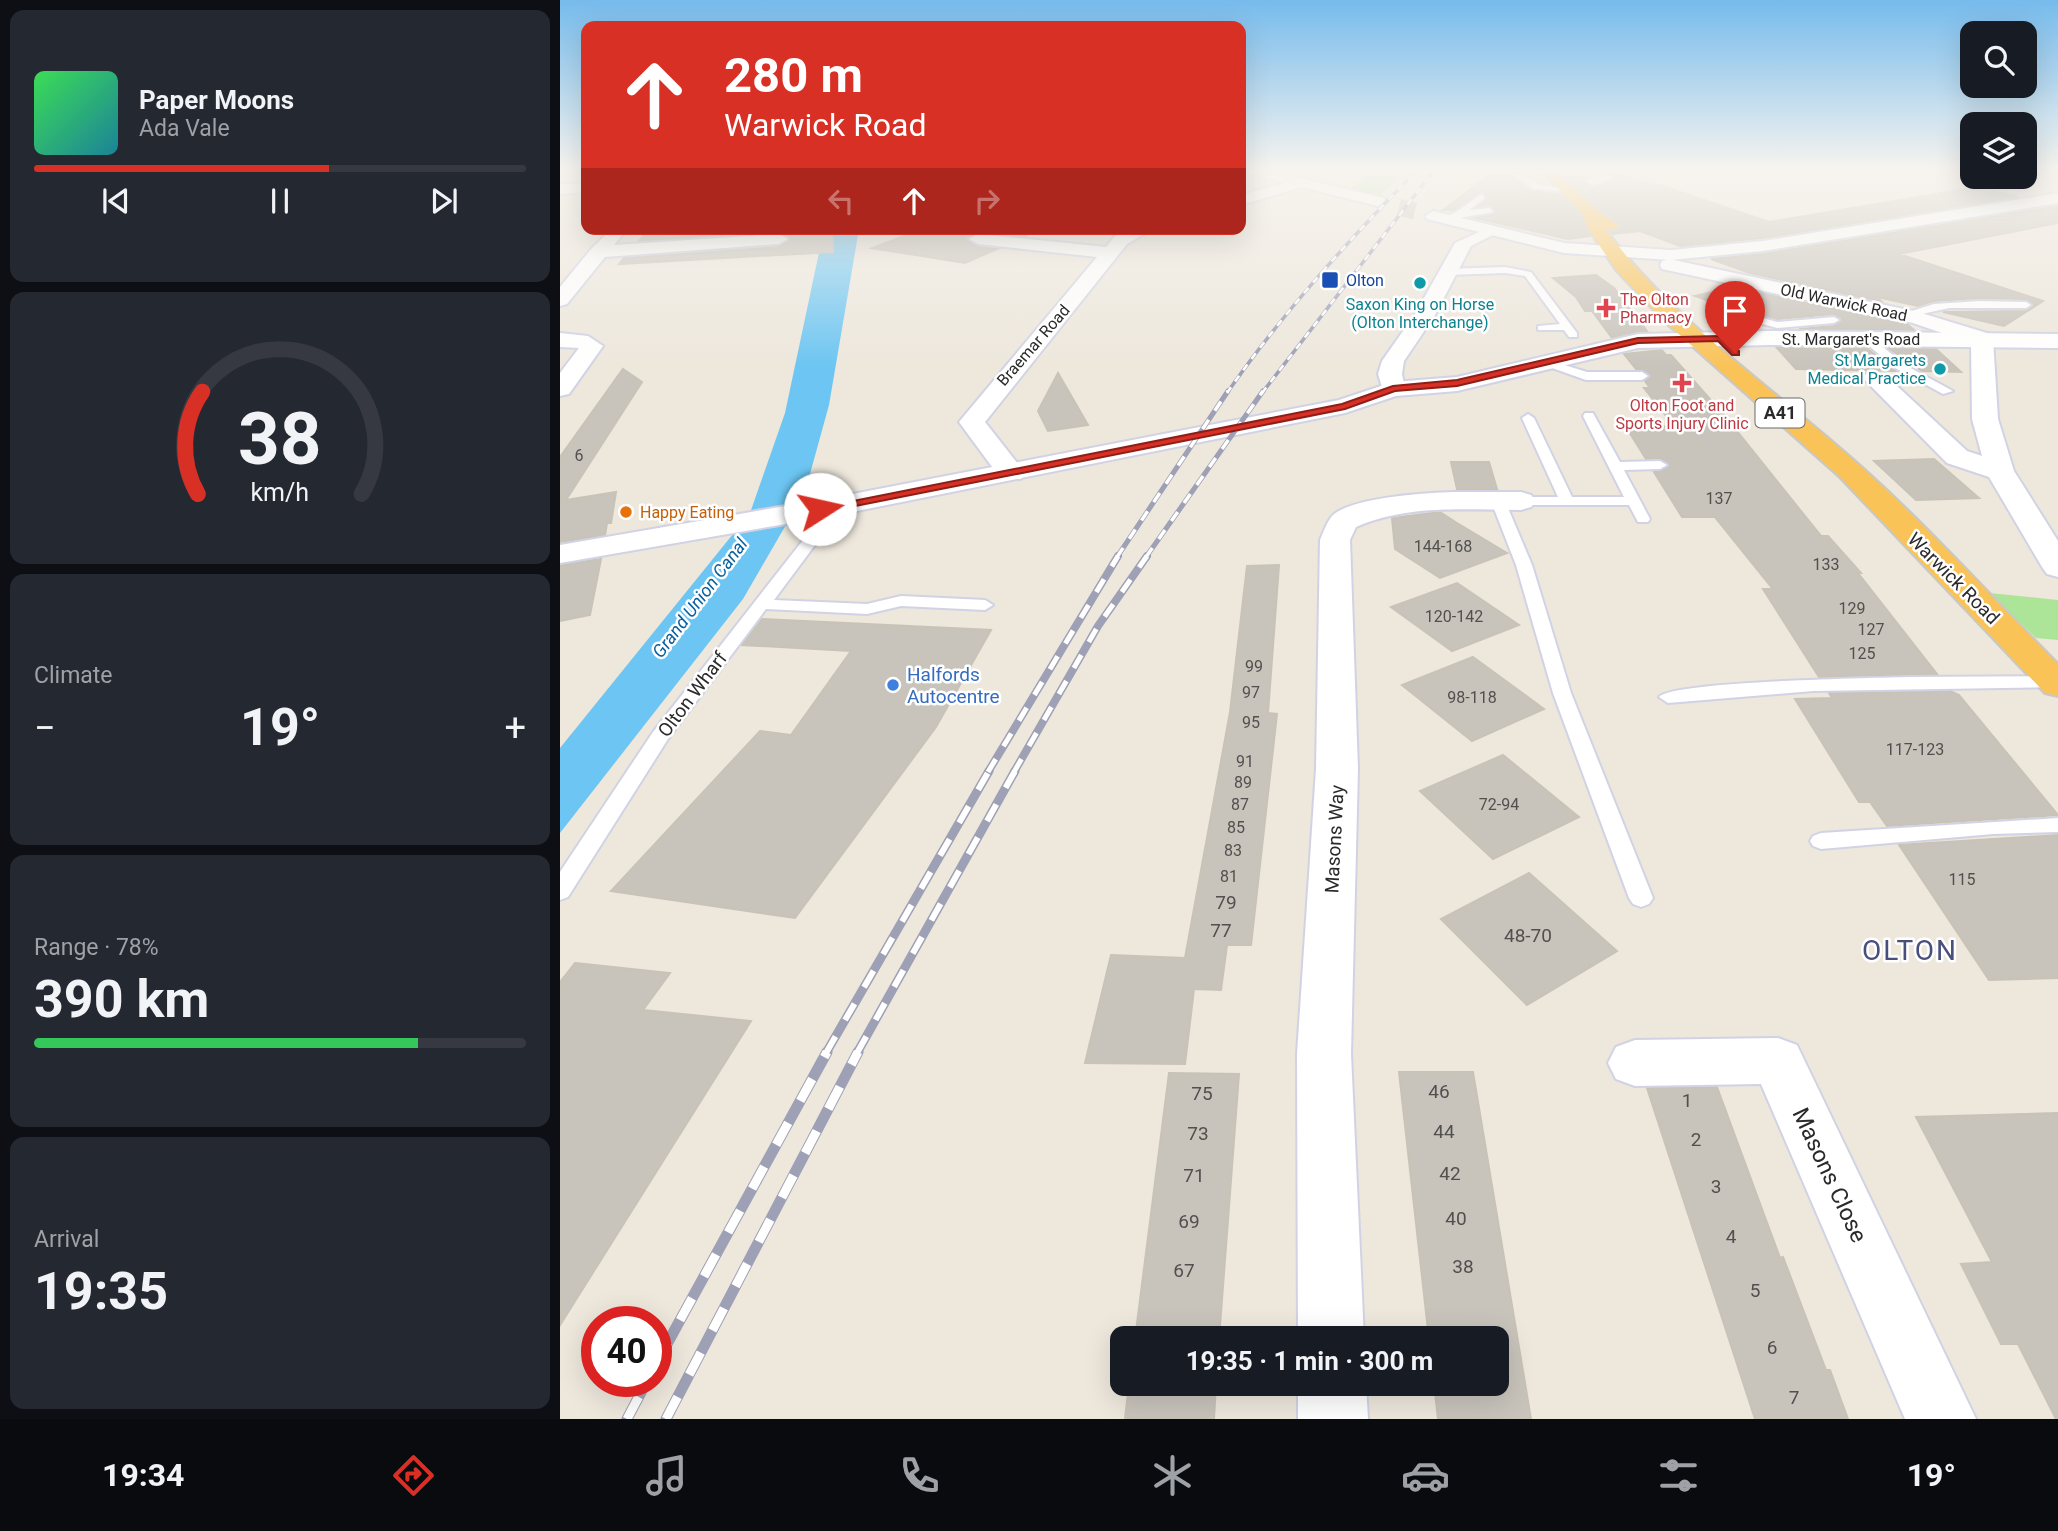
<!DOCTYPE html>
<html lang="en">
<head>
<meta charset="utf-8">
<style>
	body { margin:0; font-family:Roboto,sans-serif; background:#242831; color:#f1f3f6; height:100vh; display:flex; flex-direction:column; font-size:26px; white-space:nowrap }
	* { box-sizing:border-box; margin:0 }
	p { font-size:23px; color:#9ea1a6 }
	.icon { flex:none; width:38px; height:38px; fill:none; stroke:currentColor; stroke-width:2; stroke-linecap:round; stroke-linejoin:round }
	.map { position:relative; flex:1; overflow:hidden }
	.details { display:flex; flex-direction:column; gap:10px; padding:10px; background:#0d0f14; width:560px }
	.details>* { flex:none }
	.guide { position:absolute; left:21px; top:21px; width:665px; height:214px; border-radius:14px; box-shadow:0 7px 28px #0002; background:#d93025; color:#fff; overflow:hidden }
	.fabs { position:absolute; left:1400px; top:21px; display:grid; gap:14px }
	.fabs a { display:grid; place-items:center; width:77px; height:77px; border-radius:14px; background:#171b24; box-shadow:0 7px 28px #0002; font-size:35px }
	.speed { position:absolute; left:21px; top:1306px; display:flex; gap:14px; font-size:35px; font-weight:700; text-align:center }
	.speed>* { display:grid; place-content:center; width:91px; height:91px; border-radius:50%; background:#171b24; box-shadow:0 7px 28px #0002; line-height:1 }
	.speed .limit { border:10px solid #d22; background:#fff; color:#111 }
	.pin { position:absolute; display:grid; place-items:center; width:60px; height:60px; color:#fff; margin:-72px -30px; border-radius:50% 50% 50% 0; rotate:-45deg; box-shadow:0 0 7px #0007 }
	.pin .icon { rotate:45deg }
	.me { position:absolute; width:77px; margin:-38px; rotate:80deg; stroke-linejoin:round; filter:drop-shadow(0 0 5px #0008) }
	.turn { display:flex; align-items:center; gap:24px; height:147px; padding:0 28px; font-size:32px }
	.turn .icon { width:91px; height:91px; stroke-width:2.5 }
	.turn b { display:block; font-size:49px; line-height:60px }
	.lanes { display:flex; align-items:center; height:66px; padding:0 28px; background:#0003; justify-content:center; gap:35px; direction:ltr }
	.lanes .off { opacity:.35 }
	.big { font-size:52px; font-weight:700; line-height:1.1 }
	.details .tile { flex:1; display:flex; flex-direction:column; justify-content:center; gap:10px; min-width:0; padding:0 24px; border-radius:14px; background:#242831 }
	.details .dial { align-items:center; gap:0 }
	.dial svg { height:182px; overflow:visible; fill:none; stroke:#363941; stroke-width:7; stroke-linecap:round; text-anchor:middle }
	.dial text { fill:#f1f3f6; stroke:none }
	.song { display:flex; align-items:center; gap:21px }
	.cover { width:84px; height:84px; border-radius:10px; background:linear-gradient(135deg,hsl(130 70% 55%),hsl(190 70% 35%)) }
	.played { height:7px; border-radius:4px; background:linear-gradient(90deg,#d93025 60%,#363941 60%) }
	.keys { display:flex; justify-content:space-around; direction:ltr }
	.heat { display:flex; justify-content:space-between; align-items:center; font-size:38px; direction:ltr }
	.charge { height:10px; border-radius:5px; background:linear-gradient(90deg,#34c759 78%,#363941 0) }
	.trip { position:absolute; left:550px; top:1326px; width:399px; height:70px; border-radius:14px; background:#171b24; box-shadow:0 7px 28px #0002; font-weight:700; line-height:70px; text-align:center }
	.tab-bar { display:flex; height:112px; justify-content:space-around; align-items:center; background:#090b0e; color:#9ea1a6 }
	.tab-bar .icon { width:49px; height:49px }
	.tab-bar .selected { color:#d93025 }
	.tab-bar b { font-size:32px; color:#f1f3f6 }
	main { display:flex; flex:1; min-height:0 }
	.map>svg:first-child { display:block }
	.green { fill:#ace597 }
	.water { fill:#6cc5f2 }
	.building { fill:#c8c4bc; stroke:#c8c3b6; stroke-width:2 }
	.lines { fill:none; stroke-linecap:round; stroke-linejoin:round }
	.tertiary-tunnel { stroke:#c6c1b8; stroke-width:17; stroke-dasharray:17 8; stroke-linecap:butt }
	.service-casing { stroke:#d1d3e4; stroke-width:4 }
	.minor-casing { stroke:#d1d3e4; stroke-width:4 }
	.tertiary-casing { stroke:#d1d3e4; stroke-width:4 }
	.trunk-casing { stroke:#c8c8c8; stroke-width:4 }
	.service { fill:#fff; fill-rule:evenodd }
	.minor { fill:#fff; fill-rule:evenodd }
	.tertiary { fill:#fff; fill-rule:evenodd }
	.trunk { fill:#fac358; fill-rule:evenodd }
	.rail-far4-casing { stroke:#9ea0b5; stroke-width:3.5 }
	.rail-far3-casing { stroke:#9ea0b5; stroke-width:5 }
	.rail-far2-casing { stroke:#9ea0b5; stroke-width:8 }
	.rail-far1-casing { stroke:#9ea0b5; stroke-width:9 }
	.rail-casing { stroke:#9ea0b5; stroke-width:11 }
	.rail-far4 { stroke:#fff; stroke-width:2.5; stroke-dasharray:7; stroke-linecap:butt }
	.rail-far3 { stroke:#fff; stroke-width:3.5; stroke-dasharray:11; stroke-linecap:butt }
	.rail-far2 { stroke:#fff; stroke-width:5; stroke-dasharray:15; stroke-linecap:butt }
	.rail-far1 { stroke:#fff; stroke-width:6; stroke-dasharray:19; stroke-linecap:butt }
	.rail { stroke:#fff; stroke-width:9; stroke-dasharray:25; stroke-linecap:butt }
	.route { fill:#d93025; stroke:#8d1f18; stroke-width:2 }
	.transit-dot { fill:#1a4fb4; stroke:#fff; stroke-width:2.5 }
	.culture-dot { fill:#0f9aa8; stroke:#fff; stroke-width:2.5 }
	.health-dot { fill:#e0444e; stroke:#fff; stroke-width:2.5 }
	.food-dot { fill:#e8710a; stroke:#fff; stroke-width:2.5 }
	.shop-dot { fill:#3f7fe0; stroke:#fff; stroke-width:2.5 }
	.labels { text-anchor:middle; stroke-width:5; stroke-linejoin:round; paint-order:stroke }
	.far-transit-label { font-size:16px; fill:#164399; stroke:#fff; text-anchor:start }
	.far-health-label { font-size:16px; fill:#be3a42; stroke:#fff; text-anchor:start }
	.far-street-label { font-size:16px; fill:#2a2a2a; stroke:#fff }
	.far-culture-label { font-size:16px; fill:#0d838f; stroke:#fff }
	.number-label { font-size:16px; fill:#52504e }
	.far-food-label { font-size:16px; fill:#c56008; stroke:#fff; text-anchor:start }
	.shield { fill:#fff; stroke:#6a6a6a; stroke-width:2 }
	.shield-label { font-size:18px; font-weight:bold; fill:#2a2a2a }
	.far-water-label { font-size:18px; font-style:italic; fill:#0a619f; stroke:#fff }
	.street-label { font-size:19px; fill:#2a2a2a; stroke:#fff }
	.shop-label { font-size:19px; fill:#366cbe; stroke:#fff; text-anchor:start }
	.near-number-label { font-size:19px; fill:#52504e }
	.near-street-label { font-size:23px; fill:#2a2a2a; stroke:#fff }
	.near-quarter-label { font-size:28px; letter-spacing:2px; fill:#494f7c; stroke:#fff }
</style>
</head>
<body>
<main>
<section class="details">
<div class="tile">
<div class="song"><i class="cover"></i><div><b>Paper Moons</b><p>Ada Vale</p></div></div>
<div class="played"></div>
<div class="keys"><svg class="icon" aria-label="previous" viewBox="0 0 24 24"><path d="M18 5L8 12l10 7zM5 5v14"/></svg><svg class="icon" aria-label="pause" viewBox="0 0 24 24"><path d="M8 5v14M16 5v14"/></svg><svg class="icon" aria-label="next" viewBox="0 0 24 24"><path d="M6 5l10 7-10 7zM19 5v14"/></svg></div>
</div>
<div class="tile dial"><svg viewBox="0 0 100 80">
<path d="M14 69A42 42 0 1 1 86 69"/>
<path d="M14 69A42 42 0 0 1 16 24" stroke="#d93025"/>
<text x="50" y="56" font-size="32" font-weight="700">38</text>
<text x="50" y="72" font-size="11">km/h</text>
</svg></div>
<div class="tile"><p>Climate</p>
<div class="heat"><a>−</a><b class="big">19°</b><a>+</a></div>
</div>
<div class="tile"><p>Range · 78%</p><b class="big">390 km</b><div class="charge"></div></div>
<div class="tile"><p>Arrival</p><b class="big">19:35</b></div>
</section>
<div class="map">
<svg width="1498" height="1419" viewBox="0 0 1498 1419">
	<rect width="100%" height="100%" fill="#ede7dc"/>
	<path class="green" d="M815,169H850L820,195L789,190Z
		M1429,593L1498,600V640L1476,638Z"/>
	<path class="water" d="M264,229H299L269,405L245,492L183,599L0,833V748L190,513L225,413Z"/>
	<path class="building" d="M1051,173L1093,185H1100L1209,222L1417,187L1459,197L1203,238L1120,246L1080,231L1052,234L1051,232L1058,230L1060,223L1037,207L1008,178L1024,176L1025,183L1034,187L1055,180L1056,177Z
		M930,174H952L972,191L1000,194L1020,215L1030,236L1008,239L916,218L936,212L930,205L918,206L928,198L922,191L895,210H883Z
		M1498,206V223L1339,254L1483,301L1444,326L1383,312L1466,311L1473,304L1466,299L1419,298L1374,301L1358,306L1317,297L1322,302L1190,273L1151,259L1203,254Z
		M89,229H272L273,252L59,264L64,258L219,247L230,240L219,231L79,241Z
		M363,229H480L465,236L417,232L408,237V241L418,247L437,249L405,263L312,248Z
		M1036,275L1054,288L1087,331L1052,338L1032,311H1025L1016,297L993,278Z
		M1174,287L1348,325L1354,330L1239,329L1274,326L1281,319L1274,314L1217,319L1183,309L1177,311L1135,296Z
		M1217,348L1308,349L1335,371L1236,369Z
		M1330,349H1376L1401,372L1362,371Z
		M1102,350L1106,355H1111L1164,415L1261,536H1268L1301,573H1298L1377,674L1259,677L1203,589H1213L1155,517H1122L1094,472L1101,471L1109,464L1100,458L1086,459L1066,427L1114,426L1084,388H1090L1085,381L1090,375L1076,369L1064,354Z
		M63,369L82,382L6,500L56,492L51,523H47L45,535L0,542V457Z
		M498,373L528,425L488,431L478,411Z
		M1374,459L1419,498L1356,500L1314,461Z
		M891,462H929L937,489H897Z
		M880,512L897,523L947,553L880,578L835,549L832,518Z
		M41,559L30,615L0,621V565Z
		M719,565L708,713L717,714L691,945H667L661,990L634,989L625,1064L525,1063L551,955L625,958L670,712L687,566Z
		M897,583L959,625L892,651L831,607Z
		M202,619L431,630L376,727L235,918L51,891L200,731L231,735L291,651L182,645Z
		M913,657L984,709L912,741L842,685Z
		M1390,691L1399,695L1498,815L1327,826L1310,802H1299L1235,699L1272,698L1269,693Z
		M943,755L1019,817L933,859L860,791Z
		M1498,835V978L1429,980L1339,845Z
		M969,873L1057,951L967,1005L881,919Z
		M15,963L110,973L83,1010L191,1021L0,1325V982Z
		M839,1072H913L971,1419H878L874,1384H936V1339H869Z
		M609,1073L679,1074L659,1339H575Z
		M1157,1087L1220,1258L1223,1257L1266,1370H1270L1288,1419H1195L1087,1088Z
		M1498,1113V1419H1496L1458,1344H1441L1401,1264L1432,1262L1356,1117Z
		M569,1384H656L654,1419H565Z"/>
	<g class="lines">
		<path class="tertiary-tunnel" d="M839,207L855,211"/>
		<defs>
			<path id="service" d="M992,169V173L965,176L979,185L1007,188L1010,192L974,189L954,175Z
				M922,194L925,198L909,210L930,208L933,212L883,221L879,219L896,212Z
				M945,267L971,272L1017,333V337H1009L1004,330H978V326L1000,324L965,276L945,273L887,275L882,272L887,269Z
				M1419,301L1466,302L1471,305L1466,308H1389L1344,318L1339,315L1374,304Z
				M1182,312L1217,322L1274,317L1279,320L1274,323L1217,328L1178,317V313Z
				M1303,337H1311L1345,365L1393,391L1383,394L1337,369L1303,341Z
				M985,359L1027,372H1082L1088,376L1082,380H1026L981,364V360Z
				M1025,413H1033L1060,462L1100,461L1107,465L1100,469L1064,470L1090,519L1088,522H1078L1069,505H961L954,501L961,497H998L962,418L968,414L974,418L1012,497H1064L1023,416Z
				M938,497L945,501L972,565L1011,693L1093,898L1089,904L1081,907L1073,904L1069,898L993,693L956,565L931,501Z
				M277,502L284,506L214,600L307,604L341,596L425,600L433,605L425,610L341,606L307,614L206,609L108,739L8,897L0,900V872L93,732L272,503Z
				M1350,677L1496,676L1498,687L1253,691L1108,703L1099,697C1111,681 1318,678 1350,677Z
				M1498,818V832L1433,834L1261,849L1253,846L1250,841L1253,836L1261,833Z"/>
			<path id="minor" d="M1016,169H1036L1054,178L1033,185L1026,181L1031,177Z
				M740,179L747,183L745,186L681,205V195Z
				M0,184H26V192L0,194Z
				M932,226L941,231L911,246L875,315L844,361L842,374L845,389L842,394H824L818,374L822,361L855,314L895,243Z
				M52,229L63,234L54,245L219,234L228,239L219,244L45,257L7,304L0,306V287L32,248Z
				M571,229H593L567,244L425,422L465,473L461,479H441L399,422L537,257L418,244L409,239L418,234L546,247L555,236Z
				M1109,259L1358,312L1430,334L1433,339L1438,419L1454,471L1498,541V577L1487,574L1482,567L1429,477L1387,463L1303,378L1307,373H1323L1407,451L1422,456L1412,419L1411,343L1353,323L1102,269L1100,265L1102,261Z
				M0,333L28,336L43,346L9,394L0,396V373L19,348L0,347Z
				M893,492H961L971,495L976,501L971,507L961,510C905,510 849,504 796,527L790,540L798,769L791,1054L804,1339H738L737,1054L756,769L760,540C763,533 767,521 773,515C794,497 865,493 893,492Z
				M1218,1038L1237,1045L1416,1419H1345L1201,1084L1075,1086L1056,1079L1048,1063L1056,1047L1075,1040Z
				M738,1384H806L808,1419H738Z"/>
			<path id="tertiary" d="M681,169H703L824,198L826,201L818,206L681,172Z
				M1498,193V203L1203,251L1111,260L1004,253L867,219L865,216L873,211L1004,243L1111,250L1203,241Z
				M1211,331L1498,334V348L1211,345L1078,348L897,391L836,396L785,413L277,515L0,563V545L277,497L779,400L833,382L897,377L1078,334Z"/>
			<path id="trunk" d="M980,169H995L1035,209L1058,225L1056,229H1045C1115,323 1212,387 1298,464C1368,526 1432,598 1498,664V696L1485,693L1280,477L1104,321L1056,270L1029,230L1022,214Z"/>
		</defs>
		<use href="#service" class="service-casing"/>
		<use href="#minor" class="minor-casing"/>
		<use href="#tertiary" class="tertiary-casing"/>
		<use href="#trunk" class="trunk-casing"/>
		<use href="#service" class="service"/>
		<use href="#minor" class="minor"/>
		<use href="#tertiary" class="tertiary"/>
		<use href="#trunk" class="trunk"/>
		<defs>
			<path id="rail-far4" d="M667,393C723,312 790,239 858,169
				M702,393L875,169"/>
			<path id="rail-far3" d="M557,557L668,391
				M586,557L703,391"/>
			<path id="rail-far2" d="M428,772L558,556
				M454,772L538,626L587,556"/>
			<path id="rail-far1" d="M266,1053L429,771
				M297,1053L455,771"/>
			<path id="rail" d="M96,1364L267,1052
				M67,1419L87,1381
				M106,1419L298,1052"/>
		</defs>
		<use href="#rail-far4" class="rail-far4-casing"/>
		<use href="#rail-far3" class="rail-far3-casing"/>
		<use href="#rail-far2" class="rail-far2-casing"/>
		<use href="#rail-far1" class="rail-far1-casing"/>
		<use href="#rail" class="rail-casing"/>
		<use href="#rail-far4" class="rail-far4"/>
		<use href="#rail-far3" class="rail-far3"/>
		<use href="#rail-far2" class="rail-far2"/>
		<use href="#rail-far1" class="rail-far1"/>
		<use href="#rail" class="rail"/>
	</g>
	<linearGradient id="sky" x2="0" y2="1"><stop stop-color="#76bbec"/><stop offset="0.46" stop-color="#f7f4ef"/><stop offset="1" stop-color="#f7f4ef" stop-opacity="0"/></linearGradient>
	<rect width="1498" height="368" fill="url(#sky)"/>
	<path class="route" d="M1160,336L1179,351V355H1172L1158,341L1078,343L897,386L835,391L785,409L260,513L253,509L782,404L833,386L897,380L1078,338Z"/>
	<rect class="transit-dot" x="761" y="271" width="18" height="18" rx="3.5"/>
	<g class="culture-dot">
		<circle cx="860" cy="283" r="7"/>
		<circle cx="1380" cy="369" r="7"/>
	</g>
	<g class="health-dot">
		<path d="M1042.5 297.5h7v7h7v7h-7v7h-7v-7h-7v-7h7z"/>
		<path d="M1118.5 372.5h7v7h7v7h-7v7h-7v-7h-7v-7h7z"/>
	</g>
	<circle class="food-dot" cx="66" cy="512" r="7"/>
	<circle class="shop-dot" cx="333" cy="685" r="7"/>
	<g class="labels">
		<g class="far-transit-label">
			<text x="786" y="286">Olton</text>
		</g>
		<g class="far-health-label">
			<text x="1060" y="305">The Olton<tspan x="1060" dy="18">Pharmacy</tspan></text>
			<text x="1122" y="411" text-anchor="middle">Olton Foot and<tspan x="1122" dy="18">Sports Injury Clinic</tspan></text>
		</g>
		<g class="far-street-label">
			<text transform="translate(1284 302) rotate(12)" y="6">Old Warwick Road</text>
			<text x="1291" y="345">St. Margaret's Road</text>
			<text transform="translate(473 345) rotate(-49)" y="6">Braemar Road</text>
		</g>
		<g class="far-culture-label">
			<text x="860" y="310">Saxon King on Horse<tspan x="860" dy="18">(Olton Interchange)</tspan></text>
			<text x="1366" y="366" text-anchor="end">St Margarets<tspan x="1366" dy="18">Medical Practice</tspan></text>
		</g>
		<g class="number-label">
			<text x="19" y="461">6</text>
			<text x="1159" y="504">137</text>
			<text x="883" y="552">144-168</text>
			<text x="1266" y="570">133</text>
			<text x="1292" y="614">129</text>
			<text x="894" y="622">120-142</text>
			<text x="1311" y="635">127</text>
			<text x="1302" y="659">125</text>
			<text x="694" y="672">99</text>
			<text x="691" y="698">97</text>
			<text x="912" y="703">98-118</text>
			<text x="691" y="728">95</text>
			<text x="1355" y="755">117-123</text>
			<text x="685" y="767">91</text>
			<text x="683" y="788">89</text>
			<text x="680" y="810">87</text>
			<text x="939" y="810">72-94</text>
			<text x="676" y="833">85</text>
			<text x="673" y="856">83</text>
			<text x="669" y="882">81</text>
			<text x="1402" y="885">115</text>
		</g>
		<g class="far-food-label">
			<text x="80" y="518">Happy Eating</text>
		</g>
		<rect class="shield" x="1195.5" y="398.5" width="49" height="29" rx="5"/>
		<g class="shield-label">
			<text x="1220" y="419">A41</text>
		</g>
		<g class="far-water-label">
			<text transform="translate(140 598) rotate(-53)" y="6">Grand Union Canal</text>
		</g>
		<g class="street-label">
			<text transform="translate(1394 578) rotate(45)" y="7">Warwick Road</text>
			<text transform="translate(132 694) rotate(-53)" y="7">Olton Wharf</text>
			<text transform="translate(774 839) rotate(-87)" y="7">Masons Way</text>
		</g>
		<g class="shop-label">
			<text x="347" y="681">Halfords<tspan x="347" dy="22">Autocentre</tspan></text>
		</g>
		<g class="near-number-label">
			<text x="666" y="909">79</text>
			<text x="661" y="937">77</text>
			<text x="968" y="942">48-70</text>
			<text x="879" y="1098">46</text>
			<text x="642" y="1100">75</text>
			<text x="1127" y="1107">1</text>
			<text x="884" y="1138">44</text>
			<text x="638" y="1140">73</text>
			<text x="1136" y="1146">2</text>
			<text x="890" y="1180">42</text>
			<text x="634" y="1182">71</text>
			<text x="1156" y="1193">3</text>
			<text x="896" y="1225">40</text>
			<text x="629" y="1228">69</text>
			<text x="1171" y="1243">4</text>
			<text x="903" y="1273">38</text>
			<text x="624" y="1277">67</text>
			<text x="1195" y="1297">5</text>
			<text x="1212" y="1354">6</text>
			<text x="1234" y="1404">7</text>
		</g>
		<g class="near-street-label">
			<text transform="translate(1270 1175) rotate(65)" y="8">Masons Close</text>
		</g>
		<g class="near-quarter-label">
			<text x="1350" y="960">OLTON</text>
		</g>
	</g>
</svg>
<div class="fabs">
<a><svg class="icon" aria-label="search" viewBox="0 0 24 24"><circle cx="10" cy="10" r="6"/><path d="M15 15l6 6"/></svg></a>
<a><svg class="icon" aria-label="layers" viewBox="0 0 24 24"><path d="M12 4l9 5-9 5-9-5zM3 14l9 5 9-5"/></svg></a>
</div>
<div class="speed"><div class="limit">40</div></div>
<div class="pin" style="left:1175px;top:353px;background:#d93025"><svg class="icon" aria-label="arrive" viewBox="0 0 24 24"><path d="M6 21V4h12l-3 4 3 4H6"/></svg></div>
<svg class="me" style="left:260px;top:509px" viewBox="-20 -20 40 40"><circle r="19" fill="#fff"/><path d="M0-13L10 11 0 6-10 11z" fill="#d93025"/></svg>
<div class="trip">19:35 · 1 min · 300 m</div>
<div class="guide">
<div class="turn"><svg class="icon" aria-label="ahead" viewBox="0 0 24 24"><path d="M12 20V5M6 11l6-6 6 6"/></svg><div><b>280 m</b>Warwick Road</div></div>
<div class="lanes"><svg class="icon off" aria-label="left" viewBox="0 0 24 24"><path d="M17 20v-9H6M10 6l-5 5 5 5"/></svg><svg class="icon" aria-label="ahead" viewBox="0 0 24 24"><path d="M12 20V5M6 11l6-6 6 6"/></svg><svg class="icon off" aria-label="right" viewBox="0 0 24 24"><path d="M7 20v-9h11M14 6l5 5-5 5"/></svg></div>
</div>
</div>
</main>
<nav class="tab-bar">
<b>19:34</b>
<svg class="icon selected" aria-label="directions" viewBox="0 0 24 24"><path d="M12 3l9 9-9 9-9-9zM9 14v-3h6M13 9l2 2-2 2"/></svg>
<svg class="icon" aria-label="music" viewBox="0 0 24 24"><path d="M9 18V5l10-2v13"/><circle cx="6" cy="18" r="3"/><circle cx="16" cy="16" r="3"/></svg>
<svg class="icon" aria-label="phone" viewBox="0 0 24 24"><path d="M5 4h4l2 5-3 2q2 4 5 5l2-3 5 2v4C11 20 4 13 5 4z"/></svg>
<svg class="icon" aria-label="climate" viewBox="0 0 24 24"><path d="M12 3v18M4 7l16 10M4 17L20 7"/></svg>
<svg class="icon" aria-label="car" viewBox="0 0 24 24"><path d="M5 17H2v-5l4-1 3-4h7l3 4 3 1v5h-3M9 17h6M6 11h13"/><circle cx="7" cy="17" r="2"/><circle cx="17" cy="17" r="2"/></svg>
<svg class="icon" aria-label="filters" viewBox="0 0 24 24"><path d="M4 7h16M4 17h16"/><circle cx="9" cy="7" r="2"/><circle cx="15" cy="17" r="2"/></svg>
<b>19°</b>
</nav>
</body>
</html>
